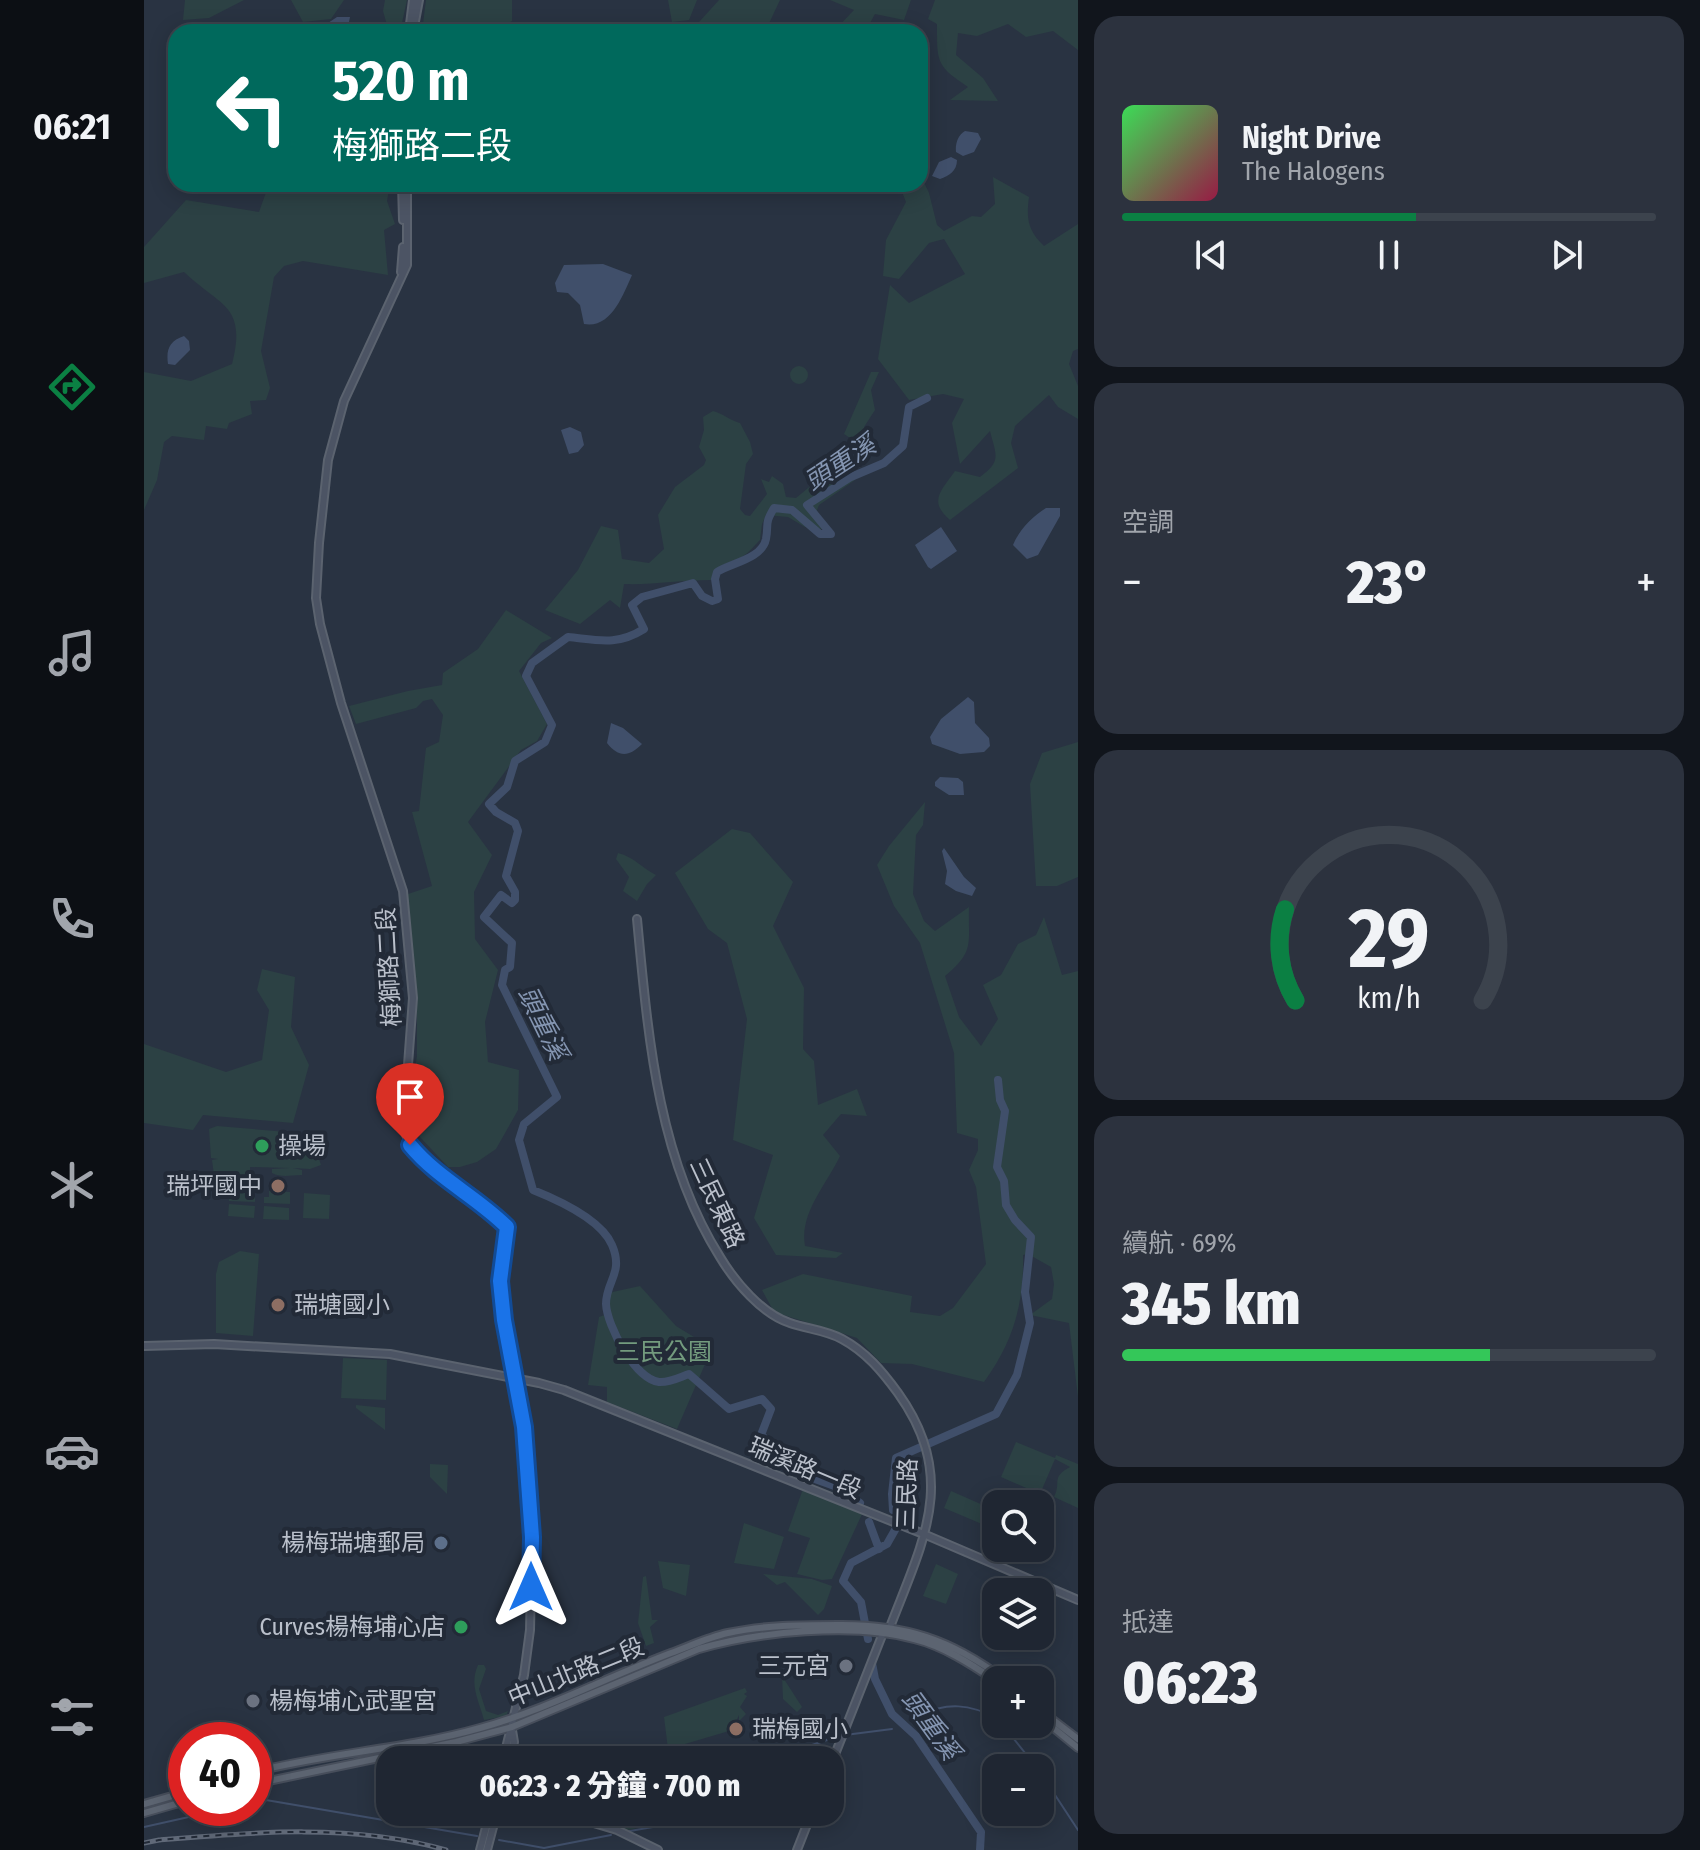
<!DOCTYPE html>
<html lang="zh-TW">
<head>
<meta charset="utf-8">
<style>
	body { margin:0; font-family:"Fira Sans Condensed","Noto Sans TC",sans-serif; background:#2c323e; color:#f1f3f6; height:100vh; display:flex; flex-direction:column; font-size:30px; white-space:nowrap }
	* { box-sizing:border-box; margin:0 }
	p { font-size:26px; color:#a1a5ac }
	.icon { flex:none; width:44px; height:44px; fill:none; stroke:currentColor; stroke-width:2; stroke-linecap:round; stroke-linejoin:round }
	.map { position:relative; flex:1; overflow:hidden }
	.details { display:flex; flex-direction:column; gap:16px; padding:16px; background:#11151c; width:622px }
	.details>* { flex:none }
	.hud { position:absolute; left:24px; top:24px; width:760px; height:168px; border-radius:24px; box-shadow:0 4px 20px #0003,0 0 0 2px #3c434d; background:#00695c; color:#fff; overflow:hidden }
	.fabs { position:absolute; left:838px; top:1490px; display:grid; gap:16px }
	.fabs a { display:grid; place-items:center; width:72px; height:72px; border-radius:16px; background:#1f2632; box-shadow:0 4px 20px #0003,0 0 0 2px #3c434d; font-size:40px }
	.speed { position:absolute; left:24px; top:1722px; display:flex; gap:16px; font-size:40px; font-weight:700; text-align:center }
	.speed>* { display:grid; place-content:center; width:104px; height:104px; border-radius:50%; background:#1f2632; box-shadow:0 4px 20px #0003,0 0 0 2px #3c434d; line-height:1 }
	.speed .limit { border:12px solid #d22; background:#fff; color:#111 }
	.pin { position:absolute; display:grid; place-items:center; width:68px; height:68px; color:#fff; margin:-82px -34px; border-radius:50% 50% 50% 0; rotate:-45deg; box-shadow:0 0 8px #0007 }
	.pin .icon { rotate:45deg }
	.me { position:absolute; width:88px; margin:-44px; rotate:0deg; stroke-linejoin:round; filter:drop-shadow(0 0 6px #0008) }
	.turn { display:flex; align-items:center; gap:28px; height:168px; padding:0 32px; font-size:36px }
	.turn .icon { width:104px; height:104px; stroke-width:2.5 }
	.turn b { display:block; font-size:56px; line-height:68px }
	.big { font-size:60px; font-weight:800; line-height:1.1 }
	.details .card { flex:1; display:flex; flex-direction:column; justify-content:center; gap:12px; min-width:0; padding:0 28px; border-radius:24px; background:#2c323e }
	.details .dial { align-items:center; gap:0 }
	.dial svg { height:208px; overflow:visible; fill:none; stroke:#3c434d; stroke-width:7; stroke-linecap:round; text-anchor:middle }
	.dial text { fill:#f1f3f6; stroke:none }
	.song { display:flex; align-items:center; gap:24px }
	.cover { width:96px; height:96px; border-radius:12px; background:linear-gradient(135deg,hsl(130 70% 55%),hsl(340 70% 35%)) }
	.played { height:8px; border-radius:4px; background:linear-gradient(90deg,#0b8043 55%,#3c434d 55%) }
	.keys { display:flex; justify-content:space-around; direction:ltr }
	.heat { display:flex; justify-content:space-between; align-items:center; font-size:44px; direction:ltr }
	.charge { height:12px; border-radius:6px; background:linear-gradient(90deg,#34c759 69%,#3c434d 0) }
	.trip { position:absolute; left:232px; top:1746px; width:468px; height:80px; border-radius:24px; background:#1f2632; box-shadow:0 4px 20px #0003,0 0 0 2px #3c434d; font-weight:800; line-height:80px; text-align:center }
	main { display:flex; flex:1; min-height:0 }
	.tabs { display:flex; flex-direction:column; width:144px; justify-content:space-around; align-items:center; background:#0c0f14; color:#a1a5ac }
	.tabs .icon { width:56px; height:56px }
	.tabs .selected { color:#0b8043 }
	.tabs b { font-size:36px; color:#f1f3f6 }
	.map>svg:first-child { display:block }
	.green { fill:#2c4144 }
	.water { fill:#404f6a }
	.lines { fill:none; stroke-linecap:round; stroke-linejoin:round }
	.stream { stroke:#404f6a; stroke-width:2 }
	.river { stroke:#404f6a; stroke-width:8 }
	.secondary-casing { stroke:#5b636f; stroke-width:10 }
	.primary-casing { stroke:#474e5b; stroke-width:10 }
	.secondary { stroke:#4c5464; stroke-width:6 }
	.primary { stroke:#5c6471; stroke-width:6 }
	.rail-casing { stroke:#606978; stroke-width:5 }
	.rail { stroke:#222a37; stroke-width:2; stroke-dasharray:6; stroke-linecap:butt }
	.route-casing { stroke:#114b97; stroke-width:20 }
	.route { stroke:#1a73e8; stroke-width:14 }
	.leisure-dot { fill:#2e9e5b; stroke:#222a37; stroke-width:3 }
	.education-dot { fill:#8d6e63; stroke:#222a37; stroke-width:3 }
	.service-dot { fill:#5c6f8a; stroke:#222a37; stroke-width:3 }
	.worship-dot { fill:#6b7280; stroke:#222a37; stroke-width:3 }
	.labels { text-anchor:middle; stroke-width:8; stroke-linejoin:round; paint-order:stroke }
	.street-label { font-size:24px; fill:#bac0cb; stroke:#222a37 }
	.poi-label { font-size:24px; fill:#bac0cb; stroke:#222a37; text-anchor:start }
	.park-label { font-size:24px; fill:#739b7e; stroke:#222a37 }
	.water-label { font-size:26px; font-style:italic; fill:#8495b1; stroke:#222a37 }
</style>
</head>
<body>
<main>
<nav class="tabs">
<b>06:21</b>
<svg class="icon selected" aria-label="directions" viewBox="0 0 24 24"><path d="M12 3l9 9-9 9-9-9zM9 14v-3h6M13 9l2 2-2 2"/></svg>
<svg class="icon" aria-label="music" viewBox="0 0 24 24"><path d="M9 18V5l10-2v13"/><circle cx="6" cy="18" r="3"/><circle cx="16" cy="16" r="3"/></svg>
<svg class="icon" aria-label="phone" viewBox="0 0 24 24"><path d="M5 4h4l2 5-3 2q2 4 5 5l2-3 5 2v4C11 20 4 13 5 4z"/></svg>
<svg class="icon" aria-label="climate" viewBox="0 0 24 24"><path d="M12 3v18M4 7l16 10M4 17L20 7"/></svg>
<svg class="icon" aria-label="car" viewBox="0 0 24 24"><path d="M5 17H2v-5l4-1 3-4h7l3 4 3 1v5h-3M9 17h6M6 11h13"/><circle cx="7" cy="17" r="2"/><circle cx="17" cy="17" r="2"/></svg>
<svg class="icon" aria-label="filters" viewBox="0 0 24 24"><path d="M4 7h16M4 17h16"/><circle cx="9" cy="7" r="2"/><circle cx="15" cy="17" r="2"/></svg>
</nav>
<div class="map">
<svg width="934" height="1850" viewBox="0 0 934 1850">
	<rect width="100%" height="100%" fill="#293342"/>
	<path class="green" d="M41,0H100L65,18L39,20Z
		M147,0H200L187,19L159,22Z
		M241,0H263L256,32H245L239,11Z
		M282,0H368V21L349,32H278Z
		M524,0H553L545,20L528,22Z
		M575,0H636L621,32H546Z
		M686,0H767L760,20L731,14L721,32H689L710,10Z
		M791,0H934V50L909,31L882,37L864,24L833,36L814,33L812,55L839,78L854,101L806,100L824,87C792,66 793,62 793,24L784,19Z
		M776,174L785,193L793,225L800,231L828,216L837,217L851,204L849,177L885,197C882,219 884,231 900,246L934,224V349L929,351L925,364L934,386V419L914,407L905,395L871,426L867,443L874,468L806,520C784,501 797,491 811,471L836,477C858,461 852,455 846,431L816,464L808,423L820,399L799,394L765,400L734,359L746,285L765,303L821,274L800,239L785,243L755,279L739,276L742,240L762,202L755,184H776Z
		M125,184H246L243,201L251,224L240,230L244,275L159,261L140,266L130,277L117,351L126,388L122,400L106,401L108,414L85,423L83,429L62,426L60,440L28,436L20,442L13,480L0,510V372L47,381L88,364C103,305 77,307 40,272L0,283V247L42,200L115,212Z
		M646 375a9 9 0 1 1 18 0a9 9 0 1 1-18 0Z
		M727,372H735L727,390L731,410L720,427L723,437L707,453L704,471L685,472L698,456L706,438L700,434Z
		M569,411C580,414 585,420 596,423L606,442L609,454L602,464L596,509L601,515L606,516L623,494L617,479L625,482L628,476L639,484L642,497L652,498C673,481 683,468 711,480L675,505L673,510L679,529L661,527L644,517L622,515L618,524L616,540C610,546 604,554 596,558C581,565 573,563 567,580C537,580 509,585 480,584L476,608L466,600L436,624L401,610L434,570L457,526L474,530L478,559L505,563L520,549L514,515L531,487L560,465L562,460L555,447L560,430L559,417Z
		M362,610L408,638L397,643L375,671L403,724L393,741L377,750L324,822L348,855L330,892L331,939L354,970L341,1022L344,1062L375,1070L374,1110L352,1149L333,1162L316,1167H304L262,1122L273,1056V1003L261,895L288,886L268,812L275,811L282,748L295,742L299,715L288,699L279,701L272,708L212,724L205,706L264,691L298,685L299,673L334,649Z
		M934,742V877L913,886H892L886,784L898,753Z
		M781,802L779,825L772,835L769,894L780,921L791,931L825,907C824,944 831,951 801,976L815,1017L837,1046L854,1019L839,985L857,975L874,944L892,935L900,917L918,975L934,971V1397L925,1323L886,1315L908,1299L910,1284L907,1267L884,1254L879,1255C880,1305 869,1342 840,1382L768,1364L737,1363L713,1338L630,1312L618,1290L659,1274L768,1296L766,1312L796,1316L809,1308L842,1264L832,1187L825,1170L834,1150V1139L813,1133L810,1053L776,943L750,906L733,865L745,846Z
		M588,829L606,833L649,882L629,926L660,988L659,1049L670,1061L674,1105L713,1089L723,1116L697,1114L679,1135L696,1156C683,1184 655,1213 661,1246L699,1253L692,1258L632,1255L610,1218L629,1155L589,1140L603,1019L583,943L564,929L531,873Z
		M474,853C490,857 498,868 512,875L503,884L493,901L479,891L485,877L472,859Z
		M118,969L151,977L147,1027L165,1065L149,1123L59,1115L49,1130L0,1123V1044L82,1072L118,1060L125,1010L113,990Z
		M73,1126L143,1132L170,1144L177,1165L166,1169L149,1168L158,1170V1175C146,1175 138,1178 128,1173V1169L146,1168L106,1167V1173L102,1176L70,1175L68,1160L74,1159L67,1158L65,1129Z
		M85,1189L105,1190L104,1196L111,1197V1202L85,1201Z
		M125,1191L146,1192V1204L120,1203V1197H125Z
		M160,1193L186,1195L185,1219L159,1218Z
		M85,1204L111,1206L110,1218L84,1216Z
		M120,1206L145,1208V1220L119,1219Z
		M96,1251L115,1254L109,1336L72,1333V1274L75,1262Z
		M496,1286L532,1326L568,1348L533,1429L463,1402V1387L444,1385L455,1317L463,1314L462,1300L464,1293Z
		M199,1358L243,1360L242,1400L197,1398Z
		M212,1405L241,1408V1430L212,1408Z
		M872,1442L911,1458L912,1455L934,1464V1508L910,1497C918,1482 906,1478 926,1467L911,1459L896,1494L857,1477Z
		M286,1464L304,1465L303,1494L286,1477Z
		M660,1486L719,1512L688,1579L678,1580L653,1574L666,1538L644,1531Z
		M807,1491L848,1509L850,1515L845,1527L800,1508Z
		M600,1523L640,1537L630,1569L590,1563Z
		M514,1561L546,1565L542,1596L519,1588Z
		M792,1564L814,1574L802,1604L779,1596Z
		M619,1574L668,1579L688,1586L680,1609L674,1615L641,1582L633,1585Z
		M502,1576L508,1620H514L506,1627L510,1643L502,1646L494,1623L499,1577Z
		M334,1665H340L342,1669L335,1689L342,1711L354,1715L364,1711L362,1716L340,1720C335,1701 325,1685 334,1665Z
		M638,1676L658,1707L653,1712L639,1699Z
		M601,1688L603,1692L600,1694L603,1696L596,1707L602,1714L595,1721V1715L590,1726L585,1731L524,1749L520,1717Z
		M481,1812H569L484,1830L475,1826Z"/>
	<path class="water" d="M193,17H206L203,32H180L184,23Z
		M821,131L834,133L837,139L830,152L819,156L812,152C811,144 814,135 821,131Z
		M807,157L813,160C813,171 805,176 796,179L788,176L795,162Z
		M459,264L488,275C479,295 467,329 440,324L436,305L424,293L413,292L411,283L420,265Z
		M40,336L45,341L46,350L31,365L24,364C22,350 25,341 40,336Z
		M426,427L437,432L440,445L434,452L425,454L417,430Z
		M902,508H916V516L894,555L883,559L869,545C875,530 888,517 902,508Z
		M797,527L813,551L787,569L784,567L771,545Z
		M824,697L830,702L831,723L845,738L846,746L840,752L816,754L788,744L786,737L797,719Z
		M467,723L479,728L498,744C485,757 475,758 463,743Z
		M796,777L814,778L819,782L820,795H805L791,786V782Z
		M800,848L820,877L832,888L828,896L812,891L801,884L803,871L798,851Z"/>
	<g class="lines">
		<path class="stream" d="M776,1715C803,1702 826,1704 852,1718
			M858,1724L893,1768
			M701,1735L748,1729
			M638,1760L656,1749L695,1736
			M896,1772L934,1830
			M110,1803L122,1800L333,1836
			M0,1827L85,1808
			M486,1831L566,1817L572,1812
			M355,1840L400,1848L467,1835"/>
		<path class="river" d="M716,1503L696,1488L668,1478L617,1435L627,1409L618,1399L585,1409L545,1374C536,1377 525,1383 515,1382C491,1379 463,1326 462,1304C462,1281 480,1273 468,1245C457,1219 414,1200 389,1190L375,1140L380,1124L413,1097L358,985L361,970L366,967L368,943L340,917L357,895L368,903L371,900V892L362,876L374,831L371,823L352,812L345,804L363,787L371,761L401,742L408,725L382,676L388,663L424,637C454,640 473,646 500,629L488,605L498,597L549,583L558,596L568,601L574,599L571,579L573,572C587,563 618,559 622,539C625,522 620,525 630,508L648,510L676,534H687L663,505L707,477L740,463L759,446L765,407L783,398
			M749,1510L748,1494L752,1458L852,1414L873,1375L886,1323L881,1292L887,1237L871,1220L862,1205L860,1181L853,1167L861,1111L856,1100L854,1080
			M725,1522L735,1549
			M724,1639L717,1602L699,1581L707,1563L743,1544L751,1530
			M728,1663L731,1679L748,1714L772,1736L837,1832L836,1850"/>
		<defs>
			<path id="secondary" d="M265,32L269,0
				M269,32L275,0
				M258,184L259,220
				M263,184V265L200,401L184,460L175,543L172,598L176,624L197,703L259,891L269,998L264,1065L256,1108L259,1127L266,1145L283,1165L348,1212L363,1227L356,1281L357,1302L380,1427L388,1537L386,1630L380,1675L359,1760
				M257,272L259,247
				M493,919C504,1034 513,1157 576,1257C591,1282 618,1314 646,1323C663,1329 681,1330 698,1339C722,1352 738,1371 754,1393C815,1478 779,1541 746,1627L739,1633L686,1767
				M0,1346L70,1344L246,1354L395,1383L420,1390L782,1535L934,1600
				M366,1760L370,1742L368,1730
				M413,1812L473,1830L514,1850
				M336,1850L346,1812
				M343,1850L353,1812
				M653,1850L668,1812"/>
			<path id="primary" d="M896,1710L934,1739
				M896,1717L934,1748
				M110,1772C184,1753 262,1749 336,1728C402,1710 463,1677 527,1653C546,1646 565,1637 584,1633C620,1625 657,1625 693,1625C760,1624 807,1639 861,1680
				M110,1784L312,1742L368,1727L555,1649C613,1632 710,1622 770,1639C799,1646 827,1664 852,1681
				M0,1804L42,1792
				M0,1813L42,1801"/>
		</defs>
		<use href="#secondary" class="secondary-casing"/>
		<use href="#primary" class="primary-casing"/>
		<use href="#secondary" class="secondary"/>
		<use href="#primary" class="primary"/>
		<defs>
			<path id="rail" d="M0,1843L15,1840C108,1832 210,1823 302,1850"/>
		</defs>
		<use href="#rail" class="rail-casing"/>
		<use href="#rail" class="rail"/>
	</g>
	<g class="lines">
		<defs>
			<path id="route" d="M266,1145C294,1179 332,1196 363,1227L356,1281L360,1320L380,1427L388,1537L387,1587"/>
		</defs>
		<use href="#route" class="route-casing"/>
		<use href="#route" class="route"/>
	</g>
	<g class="leisure-dot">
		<circle cx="118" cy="1146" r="8"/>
		<circle cx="317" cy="1627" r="8"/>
	</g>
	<g class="education-dot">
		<circle cx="134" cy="1186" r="8"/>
		<circle cx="134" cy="1305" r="8"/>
		<circle cx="592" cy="1729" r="8"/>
	</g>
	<circle class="service-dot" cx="297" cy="1543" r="8"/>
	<g class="worship-dot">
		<circle cx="702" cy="1666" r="8"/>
		<circle cx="109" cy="1701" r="8"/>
	</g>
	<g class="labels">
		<g class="street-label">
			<text transform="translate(245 967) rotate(-93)" y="8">梅獅路二段</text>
			<text transform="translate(573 1203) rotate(65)" y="8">三民東路</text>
			<text transform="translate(661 1468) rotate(23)" y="8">瑞溪路一段</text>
			<text transform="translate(763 1494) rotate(-88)" y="8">三民路</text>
			<text transform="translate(432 1672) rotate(-22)" y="8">中山北路二段</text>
		</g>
		<g class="poi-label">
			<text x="134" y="1154">操場</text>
			<text x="118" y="1194" text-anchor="end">瑞坪國中</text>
			<text x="150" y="1313">瑞塘國小</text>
			<text x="281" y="1551" text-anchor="end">楊梅瑞塘郵局</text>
			<text x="301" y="1635" text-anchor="end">Curves楊梅埔心店</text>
			<text x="686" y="1674" text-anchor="end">三元宮</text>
			<text x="125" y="1709">楊梅埔心武聖宮</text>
			<text x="608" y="1737">瑞梅國小</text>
		</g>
		<g class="park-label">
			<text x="520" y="1360">三民公園</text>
		</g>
		<g class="water-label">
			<text transform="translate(696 463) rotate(-33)" y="9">頭重溪</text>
			<text transform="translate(399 1023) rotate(64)" y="9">頭重溪</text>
			<text transform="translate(787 1725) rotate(54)" y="9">頭重溪</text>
		</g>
	</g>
</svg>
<div class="fabs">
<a><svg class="icon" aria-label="search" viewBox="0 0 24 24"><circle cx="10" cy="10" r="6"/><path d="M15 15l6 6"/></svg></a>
<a><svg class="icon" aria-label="layers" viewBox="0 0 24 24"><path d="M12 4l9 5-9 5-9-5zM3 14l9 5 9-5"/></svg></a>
<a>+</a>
<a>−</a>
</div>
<div class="speed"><div class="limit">40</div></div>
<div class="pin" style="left:266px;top:1145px;background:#d93025"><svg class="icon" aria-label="arrive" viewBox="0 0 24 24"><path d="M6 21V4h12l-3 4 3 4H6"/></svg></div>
<svg class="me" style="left:387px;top:1587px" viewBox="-20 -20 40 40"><path d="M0-17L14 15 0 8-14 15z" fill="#1a73e8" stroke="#fff" stroke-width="4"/></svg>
<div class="trip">06:23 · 2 分鐘 · 700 m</div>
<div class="hud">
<div class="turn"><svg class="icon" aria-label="left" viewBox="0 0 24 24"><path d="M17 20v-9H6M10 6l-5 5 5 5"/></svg><div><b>520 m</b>梅獅路二段</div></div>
</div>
</div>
<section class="details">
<div class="card">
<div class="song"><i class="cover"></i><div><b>Night Drive</b><p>The Halogens</p></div></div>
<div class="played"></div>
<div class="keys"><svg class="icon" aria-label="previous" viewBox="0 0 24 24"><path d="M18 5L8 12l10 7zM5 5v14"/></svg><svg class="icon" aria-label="pause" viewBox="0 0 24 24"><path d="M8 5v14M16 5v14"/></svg><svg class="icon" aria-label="next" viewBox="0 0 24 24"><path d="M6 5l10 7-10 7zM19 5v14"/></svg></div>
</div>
<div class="card"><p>空調</p>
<div class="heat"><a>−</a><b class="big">23°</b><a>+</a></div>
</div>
<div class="card dial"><svg viewBox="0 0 100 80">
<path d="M14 69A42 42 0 1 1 86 69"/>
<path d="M14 69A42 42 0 0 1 10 34" stroke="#0b8043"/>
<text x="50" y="56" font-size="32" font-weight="700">29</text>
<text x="50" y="72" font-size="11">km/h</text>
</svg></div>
<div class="card"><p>續航 · 69%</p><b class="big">345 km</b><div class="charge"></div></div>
<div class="card"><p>抵達</p><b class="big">06:23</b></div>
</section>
</main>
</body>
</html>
